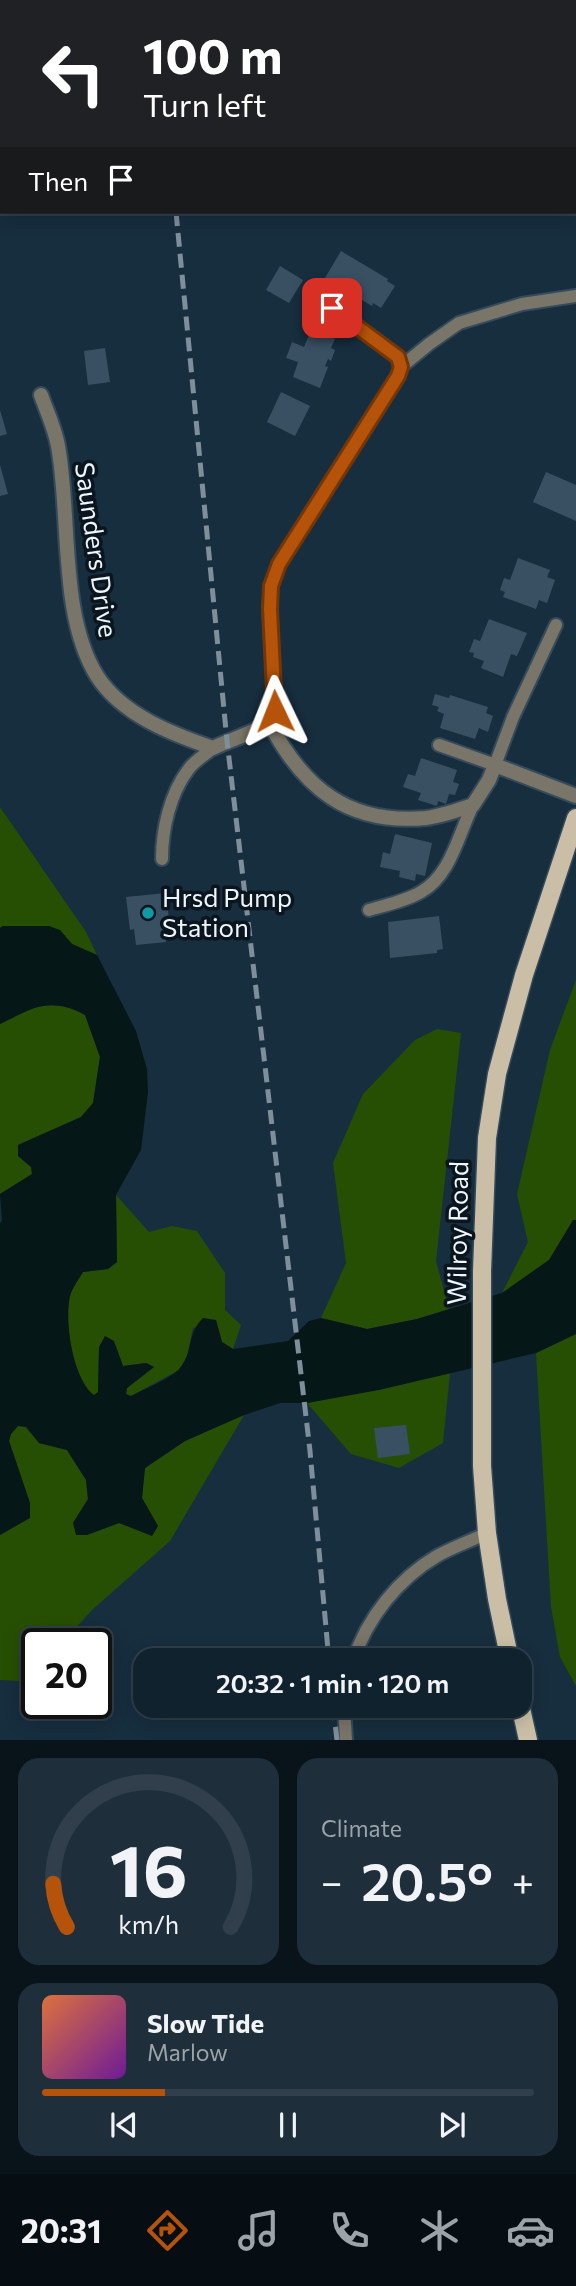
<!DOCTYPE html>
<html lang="en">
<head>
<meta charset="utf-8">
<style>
	body { margin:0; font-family:Commissioner,sans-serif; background:#1e2f3b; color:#f1f3f6; height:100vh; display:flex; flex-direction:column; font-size:26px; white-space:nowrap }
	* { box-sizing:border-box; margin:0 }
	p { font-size:23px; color:#9ca4aa }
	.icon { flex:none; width:38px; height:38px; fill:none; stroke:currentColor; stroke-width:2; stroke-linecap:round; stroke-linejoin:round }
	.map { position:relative; height:1740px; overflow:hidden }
	.drawer { display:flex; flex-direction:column; gap:18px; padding:18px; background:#09131a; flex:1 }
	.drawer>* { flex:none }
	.top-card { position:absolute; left:0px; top:0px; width:578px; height:214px; box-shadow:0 4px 18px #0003,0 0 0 2px #303f4b; background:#202124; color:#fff; overflow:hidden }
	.speed { position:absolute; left:21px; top:1628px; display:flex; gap:14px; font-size:35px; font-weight:700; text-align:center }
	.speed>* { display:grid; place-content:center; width:91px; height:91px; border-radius:50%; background:#11222f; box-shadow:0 4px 18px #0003,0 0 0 2px #303f4b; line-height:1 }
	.speed .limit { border:4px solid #111; border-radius:10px; background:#fff; color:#111 }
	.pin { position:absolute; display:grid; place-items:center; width:60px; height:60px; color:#fff; margin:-30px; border-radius:14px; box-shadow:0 4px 10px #0006 }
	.me { position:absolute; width:77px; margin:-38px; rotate:358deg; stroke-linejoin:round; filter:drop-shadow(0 0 5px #0008) }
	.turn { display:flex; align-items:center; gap:24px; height:147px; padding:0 28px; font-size:32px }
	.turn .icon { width:91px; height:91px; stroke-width:2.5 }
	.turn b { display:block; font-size:49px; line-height:60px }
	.then { display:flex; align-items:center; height:66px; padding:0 28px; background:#0003; gap:14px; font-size:26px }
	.big { font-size:52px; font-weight:600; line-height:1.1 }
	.drawer .widget { flex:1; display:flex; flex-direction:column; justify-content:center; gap:10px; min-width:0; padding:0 24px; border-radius:21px; background:#1e2f3b }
	.drawer .dial { align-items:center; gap:0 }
	.dial svg { height:182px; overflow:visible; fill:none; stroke:#303f4b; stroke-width:7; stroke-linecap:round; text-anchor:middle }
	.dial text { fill:#f1f3f6; stroke:none }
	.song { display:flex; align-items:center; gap:21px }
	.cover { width:84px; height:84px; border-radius:10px; background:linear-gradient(135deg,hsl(20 70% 55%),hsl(280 70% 35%)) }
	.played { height:7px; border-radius:4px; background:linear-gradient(90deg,#b45309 25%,#303f4b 25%) }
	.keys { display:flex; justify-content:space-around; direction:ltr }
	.heat { display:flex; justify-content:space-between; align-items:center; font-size:38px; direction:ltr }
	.drawer .tiles { flex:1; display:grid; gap:18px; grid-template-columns:1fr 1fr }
	.widget:last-child { grid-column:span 2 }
	.trip { position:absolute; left:133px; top:1648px; width:399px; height:70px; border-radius:21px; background:#11222f; box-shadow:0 4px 18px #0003,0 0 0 2px #303f4b; font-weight:600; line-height:70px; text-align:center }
	.tab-bar { display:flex; height:112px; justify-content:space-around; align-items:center; background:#070e13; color:#9ca4aa }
	.tab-bar .icon { width:49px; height:49px }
	.tab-bar .on { color:#b45309 }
	.tab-bar b { font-size:32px; color:#f1f3f6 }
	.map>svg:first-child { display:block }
	.green { fill:#274f04 }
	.water { fill:#061717 }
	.building { fill:#395063 }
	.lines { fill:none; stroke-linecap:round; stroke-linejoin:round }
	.service-casing { stroke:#354a5a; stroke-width:16 }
	.minor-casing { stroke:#354a5a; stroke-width:18 }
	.primary-casing { stroke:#354a5a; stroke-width:21 }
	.service { stroke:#7a7569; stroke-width:12 }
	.minor { stroke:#7a7569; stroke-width:14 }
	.primary { stroke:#cabfa6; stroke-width:18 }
	.rail { stroke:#7f8e9b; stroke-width:5; stroke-dasharray:14 7; stroke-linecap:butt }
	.route-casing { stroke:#753606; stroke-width:18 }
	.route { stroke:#b45309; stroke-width:12 }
	.culture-dot { fill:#0f9aa8; stroke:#0b151d; stroke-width:2.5 }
	.labels { text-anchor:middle; stroke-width:7; stroke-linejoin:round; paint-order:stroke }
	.street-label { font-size:26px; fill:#eef6fd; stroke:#0b151d }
	.poi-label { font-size:26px; fill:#eef6fd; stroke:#0b151d; text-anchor:start }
</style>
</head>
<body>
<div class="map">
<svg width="576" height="1740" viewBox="0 0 576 1740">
	<rect width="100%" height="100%" fill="#172e3f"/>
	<path class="green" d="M0,807L86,932L97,955L72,944L60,930L3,926L0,928Z
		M576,980V1220L573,1221L549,1260L502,1293L528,1242L517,1194L550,1050Z
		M38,1005L69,1006L85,1015L100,1057L93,1103L81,1117L18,1145V1156L31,1167L32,1174L0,1194V1024Z
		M437,1029L461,1033L436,1261L449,1309L417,1319L367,1329L321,1318L346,1263L333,1163L363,1094L415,1040Z
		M116,1195L149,1232L172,1226L197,1231L225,1273V1310L241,1325L233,1349L222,1342L216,1320L193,1328L187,1356L179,1370L131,1396L126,1395L127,1388L154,1367L146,1363L123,1366L114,1342L99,1347L98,1392L94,1396C73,1379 64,1322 70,1296C72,1288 79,1279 83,1272L108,1269L117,1262Z
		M576,1334V1686L560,1657L551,1607L536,1353Z
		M450,1373L443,1443L399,1468L351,1454L307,1403Z
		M244,1415L170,1541L92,1610L62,1643H37V1669L20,1681L0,1680V1535L30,1517V1503L9,1441L11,1434L18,1426L26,1427L39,1443L67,1450L86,1480L88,1499L73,1523L87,1535L119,1523L152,1535L158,1526L142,1498L145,1468L185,1441Z"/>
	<path class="water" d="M3,926H49L60,930L72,944L97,955L136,1031L147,1069L148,1092L141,1150L116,1195L117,1262L108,1269L83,1272C79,1279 72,1288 70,1296C64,1322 73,1379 94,1395L98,1392L99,1347L105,1336L114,1341L123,1366L146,1363L154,1367L127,1388L126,1394L131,1396C144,1389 172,1378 180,1368C194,1351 186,1335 203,1318L216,1320L222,1342L233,1349L288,1341L309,1321L321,1318L367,1329L417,1319L502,1293L549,1260L573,1220H576V1334L536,1353L379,1390L307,1403H280L244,1415L185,1441L145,1468L142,1498L158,1526L152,1536L119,1523L87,1535H76L73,1523L88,1499L86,1480L67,1450L39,1443L26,1427L18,1426L11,1434L9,1441L30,1503V1518L0,1535V1224L2,1220L0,1194L32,1174L31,1167L18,1156V1145L81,1117L93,1103L100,1057L85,1015C49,996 33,1008 0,1024V928Z"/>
	<path class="building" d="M341,251L388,279L387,281L395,286L381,308L373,303L372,306L325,278Z
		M280,266L303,280L289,303L266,290Z
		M311,330L335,339L331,348L335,350L331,361L328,359L325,366L328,367L320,388L293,377L298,362L286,358L292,342L304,347Z
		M105,348L110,382L88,385L84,351Z
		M281,392L310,406L295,436L267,422Z
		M0,410L7,434L0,436Z
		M0,465L8,494L0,496Z
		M546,472L576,485V521L533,502Z
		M518,558L550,570L547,577L555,580L547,603L539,600L536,609L503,597L505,592L500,590L504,578L510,580Z
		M489,619L527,633L517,656L511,654L503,677L481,668L484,661L473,657L474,653L469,652L474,639L480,641Z
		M435,694L449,698L450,695L488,707L486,713L493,716L488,732L479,728L475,739L440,728L444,714L437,711L439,707L432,705Z
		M421,758L457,770L453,782L459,784L455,795L449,794L446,804L438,801L437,806L418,800L421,793L403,787L408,774L415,776Z
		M395,834L432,843L425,876L416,874L415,881L399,877L400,871L380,867L383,852L390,854Z
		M166,893L170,928H165L166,942L136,945L134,929L130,930L126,897Z
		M439,916L443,949L437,950V953L390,958L388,922Z
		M406,1425L410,1454L378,1458L374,1428Z"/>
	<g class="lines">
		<defs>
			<path id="service" d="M401,367L429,344L459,323L522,304L576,296
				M269,722L275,711L269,609L271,586L279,564L398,376L401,367L398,357L333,308
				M439,745L495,765L513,717L556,625
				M162,859C162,829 170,794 188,770C194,761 205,755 213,748
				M369,910C386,905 406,901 421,892C451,875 458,835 473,805
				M353,1661C367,1618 398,1579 437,1556C453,1547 471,1541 487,1533
				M344,1706L346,1740"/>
			<path id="minor" d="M41,395C47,412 55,429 58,446C71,516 59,615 97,676C122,715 172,734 213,748C231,739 253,734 269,722C303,788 348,825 426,818C442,816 458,810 473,805L489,780L495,765L576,796"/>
			<path id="primary" d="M510,1661L497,1599L487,1533L482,1466V1271L487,1138L497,1074L524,975L576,818
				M520,1704L528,1740"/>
		</defs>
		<use href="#service" class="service-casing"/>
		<use href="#minor" class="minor-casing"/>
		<use href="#primary" class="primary-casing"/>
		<use href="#service" class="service"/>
		<use href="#minor" class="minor"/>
		<use href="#primary" class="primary"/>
		<path class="rail" d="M154,0L155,2
			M176,212L227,741L310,1451L329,1661
			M333,1706L337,1740"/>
	</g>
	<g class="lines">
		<defs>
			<path id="route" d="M275,711L270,609L271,586L279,564L398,376L401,367L398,357L332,308"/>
		</defs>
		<use href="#route" class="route-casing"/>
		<use href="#route" class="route"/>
	</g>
	<circle class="culture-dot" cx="148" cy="913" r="7"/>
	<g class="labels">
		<g class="street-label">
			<text transform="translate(96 550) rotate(82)" y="9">Saunders Drive</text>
			<text transform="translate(458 1233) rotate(-89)" y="9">Wilroy Road</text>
		</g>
		<g class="poi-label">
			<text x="162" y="907">Hrsd Pump<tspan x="162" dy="30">Station</tspan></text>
		</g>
	</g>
</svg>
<div class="speed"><div class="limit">20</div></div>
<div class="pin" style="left:332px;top:308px;background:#d93025"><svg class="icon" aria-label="arrive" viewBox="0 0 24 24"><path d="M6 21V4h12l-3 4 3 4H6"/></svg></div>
<svg class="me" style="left:275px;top:711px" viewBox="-20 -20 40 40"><path d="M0-17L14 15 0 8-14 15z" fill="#b45309" stroke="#fff" stroke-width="4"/></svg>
<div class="trip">20:32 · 1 min · 120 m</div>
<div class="top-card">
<div class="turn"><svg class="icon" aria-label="left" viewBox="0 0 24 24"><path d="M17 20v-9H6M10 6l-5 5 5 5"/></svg><div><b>100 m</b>Turn left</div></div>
<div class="then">Then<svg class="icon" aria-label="arrive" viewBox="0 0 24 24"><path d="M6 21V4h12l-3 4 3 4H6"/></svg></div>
</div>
</div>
<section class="drawer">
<div class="tiles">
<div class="widget dial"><svg viewBox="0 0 100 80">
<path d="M14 69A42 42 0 1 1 86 69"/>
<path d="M14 69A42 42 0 0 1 8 50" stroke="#b45309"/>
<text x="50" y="56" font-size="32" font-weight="700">16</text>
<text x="50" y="72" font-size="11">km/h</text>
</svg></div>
<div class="widget"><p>Climate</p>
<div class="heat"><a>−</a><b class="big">20.5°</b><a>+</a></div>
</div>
<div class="widget">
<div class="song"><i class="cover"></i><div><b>Slow Tide</b><p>Marlow</p></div></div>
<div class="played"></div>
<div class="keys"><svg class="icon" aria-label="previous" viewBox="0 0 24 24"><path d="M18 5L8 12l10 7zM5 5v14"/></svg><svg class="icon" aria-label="pause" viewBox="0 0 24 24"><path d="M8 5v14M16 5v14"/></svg><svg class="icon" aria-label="next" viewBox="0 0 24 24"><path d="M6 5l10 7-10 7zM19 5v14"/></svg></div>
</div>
</div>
</section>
<nav class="tab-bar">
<b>20:31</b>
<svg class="icon on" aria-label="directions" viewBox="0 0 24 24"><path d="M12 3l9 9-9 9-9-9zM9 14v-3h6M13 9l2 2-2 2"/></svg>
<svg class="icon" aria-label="music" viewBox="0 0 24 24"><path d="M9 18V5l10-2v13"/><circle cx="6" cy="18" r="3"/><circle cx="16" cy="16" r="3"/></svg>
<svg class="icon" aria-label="phone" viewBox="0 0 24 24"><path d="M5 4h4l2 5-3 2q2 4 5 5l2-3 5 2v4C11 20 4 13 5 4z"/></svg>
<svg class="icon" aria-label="climate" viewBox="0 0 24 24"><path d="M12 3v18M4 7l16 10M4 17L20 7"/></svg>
<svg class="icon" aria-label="car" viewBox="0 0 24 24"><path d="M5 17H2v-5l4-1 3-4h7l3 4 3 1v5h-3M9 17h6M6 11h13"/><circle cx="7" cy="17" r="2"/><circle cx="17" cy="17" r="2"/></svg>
</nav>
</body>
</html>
